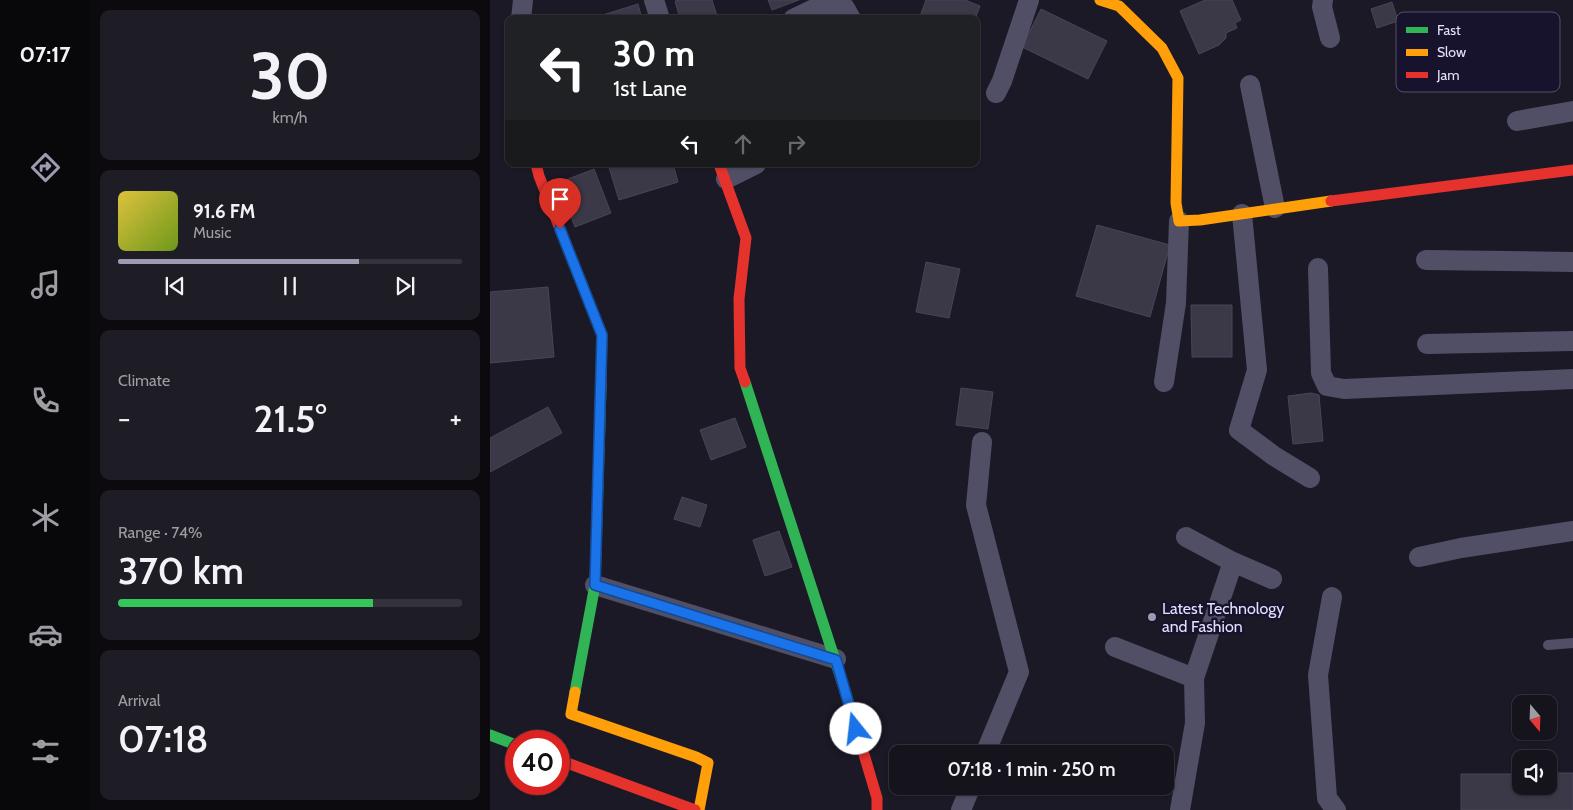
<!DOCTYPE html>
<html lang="en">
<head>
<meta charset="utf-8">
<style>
	body { margin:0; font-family:Cabin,sans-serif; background:#1e1c25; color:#f1f3f6; height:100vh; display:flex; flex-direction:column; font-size:19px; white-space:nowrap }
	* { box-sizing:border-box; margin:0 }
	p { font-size:16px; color:#9d9ea3 }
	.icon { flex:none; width:28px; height:28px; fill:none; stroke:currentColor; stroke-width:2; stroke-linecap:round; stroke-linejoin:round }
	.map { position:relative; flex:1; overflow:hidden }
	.drawer { display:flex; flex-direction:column; gap:10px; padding:10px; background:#0c0a0f; width:400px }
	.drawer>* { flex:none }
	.hud { position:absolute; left:15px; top:15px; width:475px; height:152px; border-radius:10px; box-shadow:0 1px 4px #0004,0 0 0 1px #34323b; background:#202124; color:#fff; overflow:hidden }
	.needle { width:32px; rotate:161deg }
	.tools { position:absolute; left:1022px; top:695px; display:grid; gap:10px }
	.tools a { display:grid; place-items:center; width:45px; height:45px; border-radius:10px; background:#15131c; box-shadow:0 1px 4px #0004,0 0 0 1px #34323b; font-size:25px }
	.speed { position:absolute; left:15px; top:730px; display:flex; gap:10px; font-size:25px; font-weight:700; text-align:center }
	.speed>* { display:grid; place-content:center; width:65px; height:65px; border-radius:50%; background:#15131c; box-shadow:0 1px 4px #0004,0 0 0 1px #34323b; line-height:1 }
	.speed .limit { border:8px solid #d22; background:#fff; color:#111 }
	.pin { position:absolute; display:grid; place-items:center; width:42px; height:42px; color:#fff; margin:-51px -21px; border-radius:50% 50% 50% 0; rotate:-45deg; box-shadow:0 0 5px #0007 }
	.pin .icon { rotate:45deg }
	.me { position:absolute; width:55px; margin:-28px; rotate:344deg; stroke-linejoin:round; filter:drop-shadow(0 0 4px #0008) }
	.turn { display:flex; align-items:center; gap:18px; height:105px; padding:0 25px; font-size:22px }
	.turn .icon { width:65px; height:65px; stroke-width:2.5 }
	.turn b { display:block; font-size:35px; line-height:42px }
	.lanes { display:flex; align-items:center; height:48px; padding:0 25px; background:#0003; justify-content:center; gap:25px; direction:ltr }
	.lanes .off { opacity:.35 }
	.big { font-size:38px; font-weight:600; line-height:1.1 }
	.drawer .widget { flex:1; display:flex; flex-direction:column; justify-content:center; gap:8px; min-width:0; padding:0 18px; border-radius:10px; background:#1e1c25 }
	.drawer .dial { align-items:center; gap:0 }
	.dial b { font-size:65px; line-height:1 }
	.song { display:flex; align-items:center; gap:15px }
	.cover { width:60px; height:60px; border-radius:8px; background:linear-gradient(135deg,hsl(50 70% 55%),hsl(80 70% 35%)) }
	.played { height:5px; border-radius:2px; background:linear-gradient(90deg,#9e9ab2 70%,#34323b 70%) }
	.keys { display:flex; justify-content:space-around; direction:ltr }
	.heat { display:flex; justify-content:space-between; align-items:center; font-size:28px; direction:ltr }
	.charge { height:8px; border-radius:4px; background:linear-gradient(90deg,#34c759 74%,#34323b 0) }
	.trip { position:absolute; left:399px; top:745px; width:285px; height:50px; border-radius:10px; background:#15131c; box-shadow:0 1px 4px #0004,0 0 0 1px #34323b; font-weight:600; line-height:50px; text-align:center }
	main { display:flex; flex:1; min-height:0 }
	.dock { display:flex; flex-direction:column; width:90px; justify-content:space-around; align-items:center; background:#08080b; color:#9d9ea3 }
	.dock .icon { width:35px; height:35px }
	.dock .active { color:#9e9ab2 }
	.dock b { font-size:22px; color:#f1f3f6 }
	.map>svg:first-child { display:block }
	.building { fill:#3b3847; stroke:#494458 }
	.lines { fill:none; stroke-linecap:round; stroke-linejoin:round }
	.lane { stroke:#514f66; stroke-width:10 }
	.street { stroke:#514f66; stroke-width:20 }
	.fast { stroke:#30b455; stroke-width:11 }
	.slow { stroke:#ff9f0a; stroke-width:11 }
	.jam { stroke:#e5322d; stroke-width:11 }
	.route-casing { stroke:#114b97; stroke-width:12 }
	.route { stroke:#1a73e8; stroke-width:9 }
	.poi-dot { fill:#9e9ab2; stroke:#18132c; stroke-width:2 }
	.labels { text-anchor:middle; stroke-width:5; stroke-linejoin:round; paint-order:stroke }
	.poi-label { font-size:16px; fill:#e4e0fd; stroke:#18132c; text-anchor:start }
	.key { fill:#18132c; stroke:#55506b; stroke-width:1 }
	.key-label { font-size:14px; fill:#e4e0fd }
</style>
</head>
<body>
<main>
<nav class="dock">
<b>07:17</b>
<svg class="icon active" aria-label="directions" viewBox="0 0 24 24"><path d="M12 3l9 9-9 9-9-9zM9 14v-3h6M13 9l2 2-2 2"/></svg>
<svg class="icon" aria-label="music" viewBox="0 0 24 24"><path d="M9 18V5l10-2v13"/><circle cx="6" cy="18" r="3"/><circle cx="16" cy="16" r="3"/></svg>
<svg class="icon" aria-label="phone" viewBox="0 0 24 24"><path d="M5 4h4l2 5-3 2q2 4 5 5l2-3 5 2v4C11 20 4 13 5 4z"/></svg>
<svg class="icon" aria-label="climate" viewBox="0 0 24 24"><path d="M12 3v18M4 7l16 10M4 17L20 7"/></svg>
<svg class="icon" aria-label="car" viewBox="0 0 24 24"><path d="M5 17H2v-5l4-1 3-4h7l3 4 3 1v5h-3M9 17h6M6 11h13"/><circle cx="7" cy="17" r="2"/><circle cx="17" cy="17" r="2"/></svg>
<svg class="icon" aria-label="filters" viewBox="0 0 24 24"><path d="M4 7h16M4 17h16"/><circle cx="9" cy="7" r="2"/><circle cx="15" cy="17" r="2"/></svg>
</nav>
<section class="drawer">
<div class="widget dial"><b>30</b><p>km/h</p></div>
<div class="widget">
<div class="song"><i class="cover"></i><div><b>91.6 FM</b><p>Music</p></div></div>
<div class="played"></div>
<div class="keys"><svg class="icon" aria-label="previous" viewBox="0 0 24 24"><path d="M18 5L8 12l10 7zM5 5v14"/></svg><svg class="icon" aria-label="pause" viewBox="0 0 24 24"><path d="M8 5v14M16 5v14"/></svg><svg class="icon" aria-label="next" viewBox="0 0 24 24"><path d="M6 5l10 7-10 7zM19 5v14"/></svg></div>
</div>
<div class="widget"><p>Climate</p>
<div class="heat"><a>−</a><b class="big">21.5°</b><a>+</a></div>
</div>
<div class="widget"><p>Range · 74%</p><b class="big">370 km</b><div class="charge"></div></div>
<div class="widget"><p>Arrival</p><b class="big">07:18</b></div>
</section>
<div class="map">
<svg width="1083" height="810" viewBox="0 0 1083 810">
	<rect width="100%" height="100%" fill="#1c1926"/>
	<path class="building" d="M190,0H222L228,19H190L185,1Z
		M278,0H309L282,10Z
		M436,0H475L490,6L485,19H429Z
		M715,0H742L751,20L745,23L747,28L736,33V38L729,45L709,54L690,11Z
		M902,2L908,21L887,28L881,9Z
		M148,4L152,19H100Z
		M551,9L617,41L598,79L532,47Z
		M118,164H183L188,182L129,200Z
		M104,169L121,213L85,227L68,183Z
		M607,225L680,245L660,317L586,296Z
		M436,262L470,269L459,318L426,312Z
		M58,287L64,357L0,363V292Z
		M701,305H742V357H702Z
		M471,388L503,392L498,429L466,425Z
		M821,393L829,395L833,441L803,444L798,396Z
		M58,407L72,433L0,472V438Z
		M245,418L256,447L221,460L210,430Z
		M192,497L217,505L210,527L184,519Z
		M289,531L302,567L275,576L263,540Z
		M1059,773H1083V810H971V774H1031V786H1059Z"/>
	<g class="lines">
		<path class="lane" d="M1058,645L1083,643"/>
		<path class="street" d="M164,0L170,19
			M833,0L832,7L840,38
			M31,19L33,0
			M303,19L326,8H355L361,19
			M760,85L785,208
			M506,93L512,81L539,0
			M1027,121L1083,111
			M236,179L266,164
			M752,214L767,370L749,430L784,456L820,478
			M936,260L1083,262
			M828,268L831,373L837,386L854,389L1083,379
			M937,344L1083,341
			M674,382L686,303L689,221
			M492,442L486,505L529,672L495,754
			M696,537L743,562L782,579
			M929,557L971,548L1083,531
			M105,585L346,659
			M842,597L828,675L837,798L846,810
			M625,647L704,678
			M471,810L481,786
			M690,810L705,723L704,678L743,562"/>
		<path class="fast" d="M255,382L356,694
			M85,692L105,585L111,387
			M0,735L26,745"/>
		<path class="slow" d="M610,0L629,6L672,48L688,78L686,203L689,221L710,220L841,201
			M85,692L81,714L206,757L218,763L209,810"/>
		<path class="jam" d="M46,164L49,176L112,335L111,387
			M229,164L256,238L249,299L250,368L255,382
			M841,201L1083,170
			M356,694L387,798V810
			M69,760L205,810"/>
	</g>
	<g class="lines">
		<defs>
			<path id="route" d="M70,229L112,335L105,585L346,660L366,729"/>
		</defs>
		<use href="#route" class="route-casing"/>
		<use href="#route" class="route"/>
	</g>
	<circle class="poi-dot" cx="662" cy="617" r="5"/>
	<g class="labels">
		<g class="poi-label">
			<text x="672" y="614">Latest Technology<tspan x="672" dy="18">and Fashion</tspan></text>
		</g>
	</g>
	<rect x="906" y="12" width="164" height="80" rx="8" class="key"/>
	<rect x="916" y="27" width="22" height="6" fill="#30b455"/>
	<rect x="916" y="49" width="22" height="7" fill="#ff9f0a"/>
	<rect x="916" y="72" width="22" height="6" fill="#e5322d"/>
	<g class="key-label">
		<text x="947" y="35">Fast</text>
		<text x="947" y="57">Slow</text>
		<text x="947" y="80">Jam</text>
	</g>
</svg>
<div class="tools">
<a><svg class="needle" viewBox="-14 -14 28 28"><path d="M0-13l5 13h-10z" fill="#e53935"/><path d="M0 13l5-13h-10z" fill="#9d9ea3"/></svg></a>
<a><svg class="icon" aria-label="sound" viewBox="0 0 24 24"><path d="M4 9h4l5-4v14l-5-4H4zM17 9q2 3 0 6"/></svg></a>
</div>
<div class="speed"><div class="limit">40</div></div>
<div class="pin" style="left:70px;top:229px;background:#d93025"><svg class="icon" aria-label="arrive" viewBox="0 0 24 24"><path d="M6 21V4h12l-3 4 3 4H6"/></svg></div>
<svg class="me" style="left:366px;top:729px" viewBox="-20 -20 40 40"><circle r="19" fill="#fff"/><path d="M0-13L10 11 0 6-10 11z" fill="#1a73e8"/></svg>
<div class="trip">07:18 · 1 min · 250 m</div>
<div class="hud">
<div class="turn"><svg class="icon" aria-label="left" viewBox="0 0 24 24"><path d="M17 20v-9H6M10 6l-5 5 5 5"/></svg><div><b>30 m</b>1st Lane</div></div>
<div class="lanes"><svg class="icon" aria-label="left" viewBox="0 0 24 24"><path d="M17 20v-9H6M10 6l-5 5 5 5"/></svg><svg class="icon off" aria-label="ahead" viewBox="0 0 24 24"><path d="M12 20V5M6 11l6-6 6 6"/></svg><svg class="icon off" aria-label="right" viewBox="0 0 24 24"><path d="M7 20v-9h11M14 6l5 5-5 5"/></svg></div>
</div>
</div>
</main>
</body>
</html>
